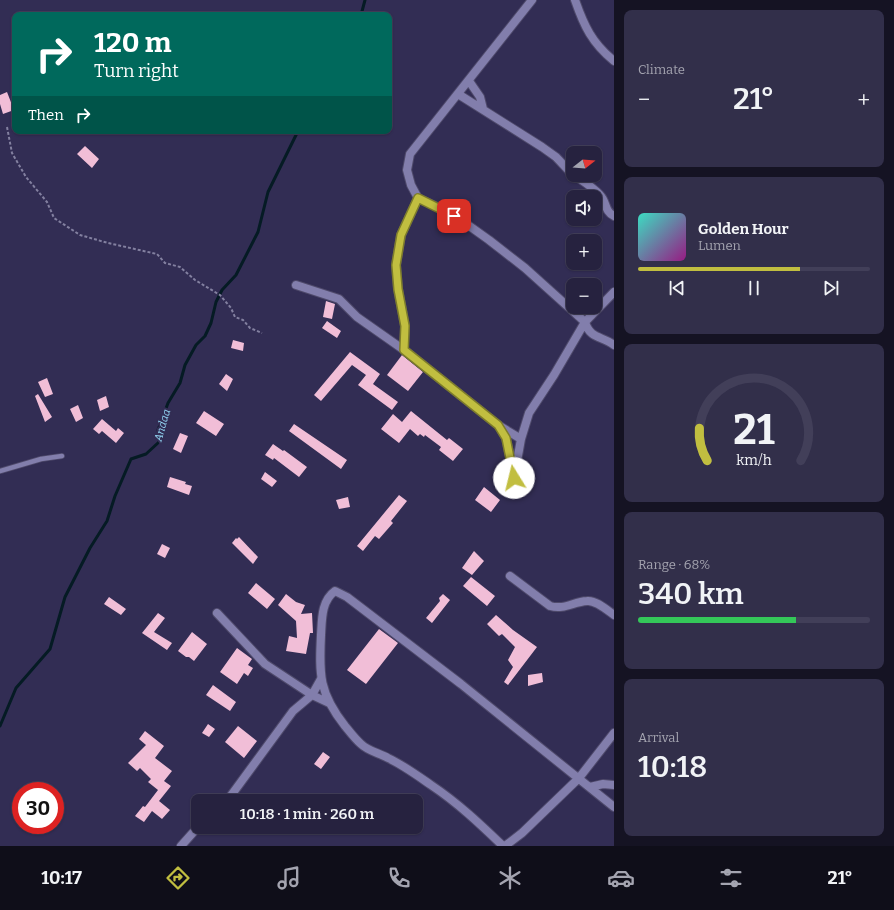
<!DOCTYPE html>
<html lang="en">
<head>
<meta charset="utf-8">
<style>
	body { margin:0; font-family:Bitter,serif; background:#322f4a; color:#f1f3f6; height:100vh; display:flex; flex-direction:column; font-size:15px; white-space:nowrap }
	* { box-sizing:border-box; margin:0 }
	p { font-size:13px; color:#a4a4b0 }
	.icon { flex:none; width:22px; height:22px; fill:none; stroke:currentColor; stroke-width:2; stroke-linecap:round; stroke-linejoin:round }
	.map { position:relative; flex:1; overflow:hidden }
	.details { display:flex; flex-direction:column; gap:10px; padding:10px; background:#151323; width:280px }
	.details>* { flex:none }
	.top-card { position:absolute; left:12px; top:12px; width:380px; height:122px; border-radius:8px; box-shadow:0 1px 3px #0004,0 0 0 1px #423f59; background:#00695c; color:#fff; overflow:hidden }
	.needle { width:26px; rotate:73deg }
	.fabs { position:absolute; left:566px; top:146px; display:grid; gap:8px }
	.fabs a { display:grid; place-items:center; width:36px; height:36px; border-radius:8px; background:#26223f; box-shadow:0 1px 3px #0004,0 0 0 1px #423f59; font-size:20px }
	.speed { position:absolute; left:12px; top:782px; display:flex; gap:8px; font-size:20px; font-weight:700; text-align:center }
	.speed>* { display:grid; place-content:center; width:52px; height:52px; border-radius:50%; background:#26223f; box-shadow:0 1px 3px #0004,0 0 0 1px #423f59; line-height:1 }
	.speed .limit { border:6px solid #d22; background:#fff; color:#111 }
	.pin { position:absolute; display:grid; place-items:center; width:34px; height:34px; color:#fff; margin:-17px; border-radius:8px; box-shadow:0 2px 6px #0006 }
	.me { position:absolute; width:44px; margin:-22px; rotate:351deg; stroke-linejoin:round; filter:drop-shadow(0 0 3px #0008) }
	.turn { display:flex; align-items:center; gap:14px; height:84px; padding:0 16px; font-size:18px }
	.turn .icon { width:52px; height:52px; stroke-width:2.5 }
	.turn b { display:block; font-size:28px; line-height:34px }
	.then { display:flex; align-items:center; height:38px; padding:0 16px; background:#0003; gap:8px; font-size:15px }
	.big { font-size:30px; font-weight:600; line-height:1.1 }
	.details .widget { flex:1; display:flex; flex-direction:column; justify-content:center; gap:6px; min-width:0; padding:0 14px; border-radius:8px; background:#322f4a }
	.details .dial { align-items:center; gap:0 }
	.dial svg { height:104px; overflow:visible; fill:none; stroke:#423f59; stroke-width:7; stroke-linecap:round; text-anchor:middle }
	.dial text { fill:#f1f3f6; stroke:none }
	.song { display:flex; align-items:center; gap:12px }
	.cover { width:48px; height:48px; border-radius:6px; background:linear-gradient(135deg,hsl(170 70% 55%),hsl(310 70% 35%)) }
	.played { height:4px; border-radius:2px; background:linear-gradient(90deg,#c1be40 70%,#423f59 70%) }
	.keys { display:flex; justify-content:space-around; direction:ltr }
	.heat { display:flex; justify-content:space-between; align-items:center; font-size:22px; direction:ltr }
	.charge { height:6px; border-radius:3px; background:linear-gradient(90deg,#34c759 68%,#423f59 0) }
	.trip { position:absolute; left:191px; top:794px; width:232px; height:40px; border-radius:8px; background:#26223f; box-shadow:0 1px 3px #0004,0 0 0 1px #423f59; font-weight:600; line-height:40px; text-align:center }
	.menu { display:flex; height:64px; justify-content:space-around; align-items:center; background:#0f0e19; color:#a4a4b0 }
	.menu .icon { width:28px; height:28px }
	.menu .selected { color:#c1be40 }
	.menu b { font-size:18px; color:#f1f3f6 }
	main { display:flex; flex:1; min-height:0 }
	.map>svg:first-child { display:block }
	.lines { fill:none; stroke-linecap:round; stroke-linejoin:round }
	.stream { stroke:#051b24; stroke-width:3 }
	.building { fill:#f1bed7 }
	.service-casing { stroke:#4f4a6b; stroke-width:6 }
	.minor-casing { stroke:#4f4a6b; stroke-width:10 }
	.path { stroke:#8380a0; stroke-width:2; stroke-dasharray:3 2; stroke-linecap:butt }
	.service { stroke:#827eac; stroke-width:4.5 }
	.minor { stroke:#827eac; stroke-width:8 }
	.route-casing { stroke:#7d7c2a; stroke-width:10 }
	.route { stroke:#c1be40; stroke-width:7 }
	.labels { text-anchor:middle; stroke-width:4; stroke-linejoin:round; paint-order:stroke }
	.water-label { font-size:11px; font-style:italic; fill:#94d7f5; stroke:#322d54 }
</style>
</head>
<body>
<main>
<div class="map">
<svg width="614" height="846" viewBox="0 0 614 846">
	<rect width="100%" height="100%" fill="#322d54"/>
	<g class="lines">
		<path class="stream" d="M361,15L365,0
			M0,726L16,688L50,649L65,597L90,548L107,521L115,496L131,459L146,454L159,442L158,430L168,403L180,383L185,365L196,345L205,336L211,323L216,302L222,290L236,275L258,232L268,192L298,131"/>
	</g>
	<path class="building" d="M7,92L14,110L3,114L0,104V95Z
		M85,146L99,159L92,168L77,154Z
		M326,301L335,304L332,319L323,317Z
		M327,321L341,331L337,338L322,328Z
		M233,340L244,343L243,351L231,348Z
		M350,352L380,374L373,384L398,402L392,410L358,385L366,375L352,365L321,401L314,395Z
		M402,355L423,372L408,391L387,375Z
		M226,374L233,379L227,391L219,384Z
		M47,378L53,394L45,397L38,382Z
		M38,394L52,417L45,422L35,396Z
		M106,396L109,407L100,411L97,400Z
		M78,405L83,418L76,422L70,409Z
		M204,411L224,424L216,436L196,423Z
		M411,411L447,440L449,438L463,449L453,461L439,450L441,447L425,435L424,437L420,434L418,436L410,429L399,443L381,429L393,414L402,422Z
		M102,419L116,431L118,428L124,433L116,443L102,431L99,434L93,429Z
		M294,424L347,460L341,469L289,431Z
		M180,433L188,436L181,453L173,449Z
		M273,444L283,451L284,450L307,467L299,477L274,458L273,460L265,455Z
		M265,472L277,481L272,487L261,479Z
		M170,477L186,482L185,484L192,486L189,495L167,487Z
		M484,487L500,500L491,512L475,500Z
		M399,495L407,501L391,521L393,523L379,539L375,536L363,551L357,546Z
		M348,497L350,507L339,509L336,500Z
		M239,537L258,557L253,564L232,543L236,538L237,539Z
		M162,544L170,548L165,558L157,554Z
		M474,551L484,561L472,575L462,568Z
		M471,577L495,596L487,606L463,586Z
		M256,583L275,599L267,609L248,593Z
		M286,594L296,602L305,605L301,614L312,613L313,633H310L306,654L286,651L289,636L297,638L296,621L278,605Z
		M443,594L450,600L432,623L426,618L440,601L439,598Z
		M109,597L126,609L121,615L104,604Z
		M158,613L165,618L154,632L172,643L167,650L142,633Z
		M496,615L513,630L537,647L508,685L504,682L513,667L508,660L515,647L502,634L499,636L487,624Z
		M379,629L398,643L366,684L347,670Z
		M192,632L207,644L194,661L189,657H186L178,651Z
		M237,648L252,659L248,665L253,668L248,676L244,673L237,684L220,672Z
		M542,673L543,682L528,686V675Z
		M213,685L236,702L230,711L206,695Z
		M208,724L215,729L209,737L202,733Z
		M238,726L257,741L244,758L225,742Z
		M145,731L164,746L155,758L172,771L164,781L171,786L159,801L170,810L162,819L152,811L144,822L135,816L143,806L145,807L158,790L148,782L151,779L140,768L137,771L128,763L146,745L139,739Z
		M323,752L330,757L321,769L314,764Z"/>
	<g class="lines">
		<defs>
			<path id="service" d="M0,471L41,459L62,456"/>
			<path id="minor" d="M532,0L410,154L407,170L411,185L418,198L454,215L489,240L525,268L585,322C590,339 602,336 614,345
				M575,0C584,26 592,43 614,61
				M469,81L480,97L483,109
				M458,94L542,147L556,157L573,175
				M574,175C583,181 593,187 600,195C607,202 604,211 614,216
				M296,285L339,299L357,317L404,350L498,425L521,439
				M404,350L405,326L398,289L396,265L401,235L418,198
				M499,426L506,438L513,471
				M514,478L521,439L529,413L554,375L585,322L614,292
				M510,576L550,606C564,610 573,602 587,601C596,600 607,610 614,615
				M217,613L265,664L312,695L329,703
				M590,787L603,784L614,785
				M227,801L293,711L312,695L321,679
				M181,846L198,827
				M503,846C480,824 458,803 431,785C418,776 403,765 388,758C379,753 368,751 361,744C355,739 350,732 345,726C319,693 319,675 321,635C322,620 321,601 335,591L347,597L461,684L614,807
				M505,846L522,833L579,778L614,733"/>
		</defs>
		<use href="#service" class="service-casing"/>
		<use href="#minor" class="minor-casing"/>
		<path class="path" d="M7,127L12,153L26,177L47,202L54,218L80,235L108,243L157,254L165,263L180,267L195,280L220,295L231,308L235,317L243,320L250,328L262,333"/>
		<use href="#service" class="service"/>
		<use href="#minor" class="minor"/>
	</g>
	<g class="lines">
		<defs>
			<path id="route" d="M454,216L418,198L401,235L396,265L398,289L405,326L404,350L498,425L506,438L514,478"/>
		</defs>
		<use href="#route" class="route-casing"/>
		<use href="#route" class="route"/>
	</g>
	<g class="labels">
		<g class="water-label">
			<text transform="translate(162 425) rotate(-74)" y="4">Andaa</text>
		</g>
	</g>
</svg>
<div class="fabs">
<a><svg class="needle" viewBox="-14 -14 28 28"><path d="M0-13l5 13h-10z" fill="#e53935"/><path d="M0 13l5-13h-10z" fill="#a4a4b0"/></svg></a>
<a><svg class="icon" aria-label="sound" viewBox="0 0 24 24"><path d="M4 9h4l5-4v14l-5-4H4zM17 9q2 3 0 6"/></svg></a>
<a>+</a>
<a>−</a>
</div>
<div class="speed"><div class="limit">30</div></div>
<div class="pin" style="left:454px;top:216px;background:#d93025"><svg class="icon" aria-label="arrive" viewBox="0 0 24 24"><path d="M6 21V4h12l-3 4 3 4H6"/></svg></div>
<svg class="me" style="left:514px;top:478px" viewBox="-20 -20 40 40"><circle r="19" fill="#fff"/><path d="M0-13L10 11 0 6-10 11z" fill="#c1be40"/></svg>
<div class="trip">10:18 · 1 min · 260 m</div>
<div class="top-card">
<div class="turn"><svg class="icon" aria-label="right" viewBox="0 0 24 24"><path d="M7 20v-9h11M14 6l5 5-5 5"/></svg><div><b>120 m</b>Turn right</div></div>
<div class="then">Then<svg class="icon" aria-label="right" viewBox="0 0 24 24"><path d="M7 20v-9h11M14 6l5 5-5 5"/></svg></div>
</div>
</div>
<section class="details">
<div class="widget"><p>Climate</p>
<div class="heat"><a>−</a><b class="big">21°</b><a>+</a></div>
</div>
<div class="widget">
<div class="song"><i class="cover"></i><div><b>Golden Hour</b><p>Lumen</p></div></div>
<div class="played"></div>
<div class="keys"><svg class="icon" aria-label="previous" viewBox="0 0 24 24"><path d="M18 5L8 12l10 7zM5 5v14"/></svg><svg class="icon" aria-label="pause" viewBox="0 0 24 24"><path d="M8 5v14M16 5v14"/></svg><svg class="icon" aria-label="next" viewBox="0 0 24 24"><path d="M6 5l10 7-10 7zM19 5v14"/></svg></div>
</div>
<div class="widget dial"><svg viewBox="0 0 100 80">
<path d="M14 69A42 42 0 1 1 86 69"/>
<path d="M14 69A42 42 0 0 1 8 44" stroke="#c1be40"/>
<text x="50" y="56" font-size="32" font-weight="700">21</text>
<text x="50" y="72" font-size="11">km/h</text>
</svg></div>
<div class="widget"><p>Range · 68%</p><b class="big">340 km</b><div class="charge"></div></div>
<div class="widget"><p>Arrival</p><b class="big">10:18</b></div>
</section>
</main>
<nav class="menu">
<b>10:17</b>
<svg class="icon selected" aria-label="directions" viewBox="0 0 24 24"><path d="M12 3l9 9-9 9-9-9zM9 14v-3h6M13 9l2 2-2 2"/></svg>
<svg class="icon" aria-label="music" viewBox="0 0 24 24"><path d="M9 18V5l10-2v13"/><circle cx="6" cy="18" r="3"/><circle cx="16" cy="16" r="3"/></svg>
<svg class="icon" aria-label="phone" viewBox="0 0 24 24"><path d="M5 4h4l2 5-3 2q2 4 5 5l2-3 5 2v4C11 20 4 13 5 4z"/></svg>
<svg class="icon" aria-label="climate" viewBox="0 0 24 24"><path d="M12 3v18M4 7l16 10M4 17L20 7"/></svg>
<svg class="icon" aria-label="car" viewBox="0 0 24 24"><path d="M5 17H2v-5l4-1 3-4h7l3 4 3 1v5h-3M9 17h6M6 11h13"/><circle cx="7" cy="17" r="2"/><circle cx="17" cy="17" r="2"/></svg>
<svg class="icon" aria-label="filters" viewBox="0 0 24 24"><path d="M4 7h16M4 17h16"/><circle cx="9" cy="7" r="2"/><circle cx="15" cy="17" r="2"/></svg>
<b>21°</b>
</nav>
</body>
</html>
